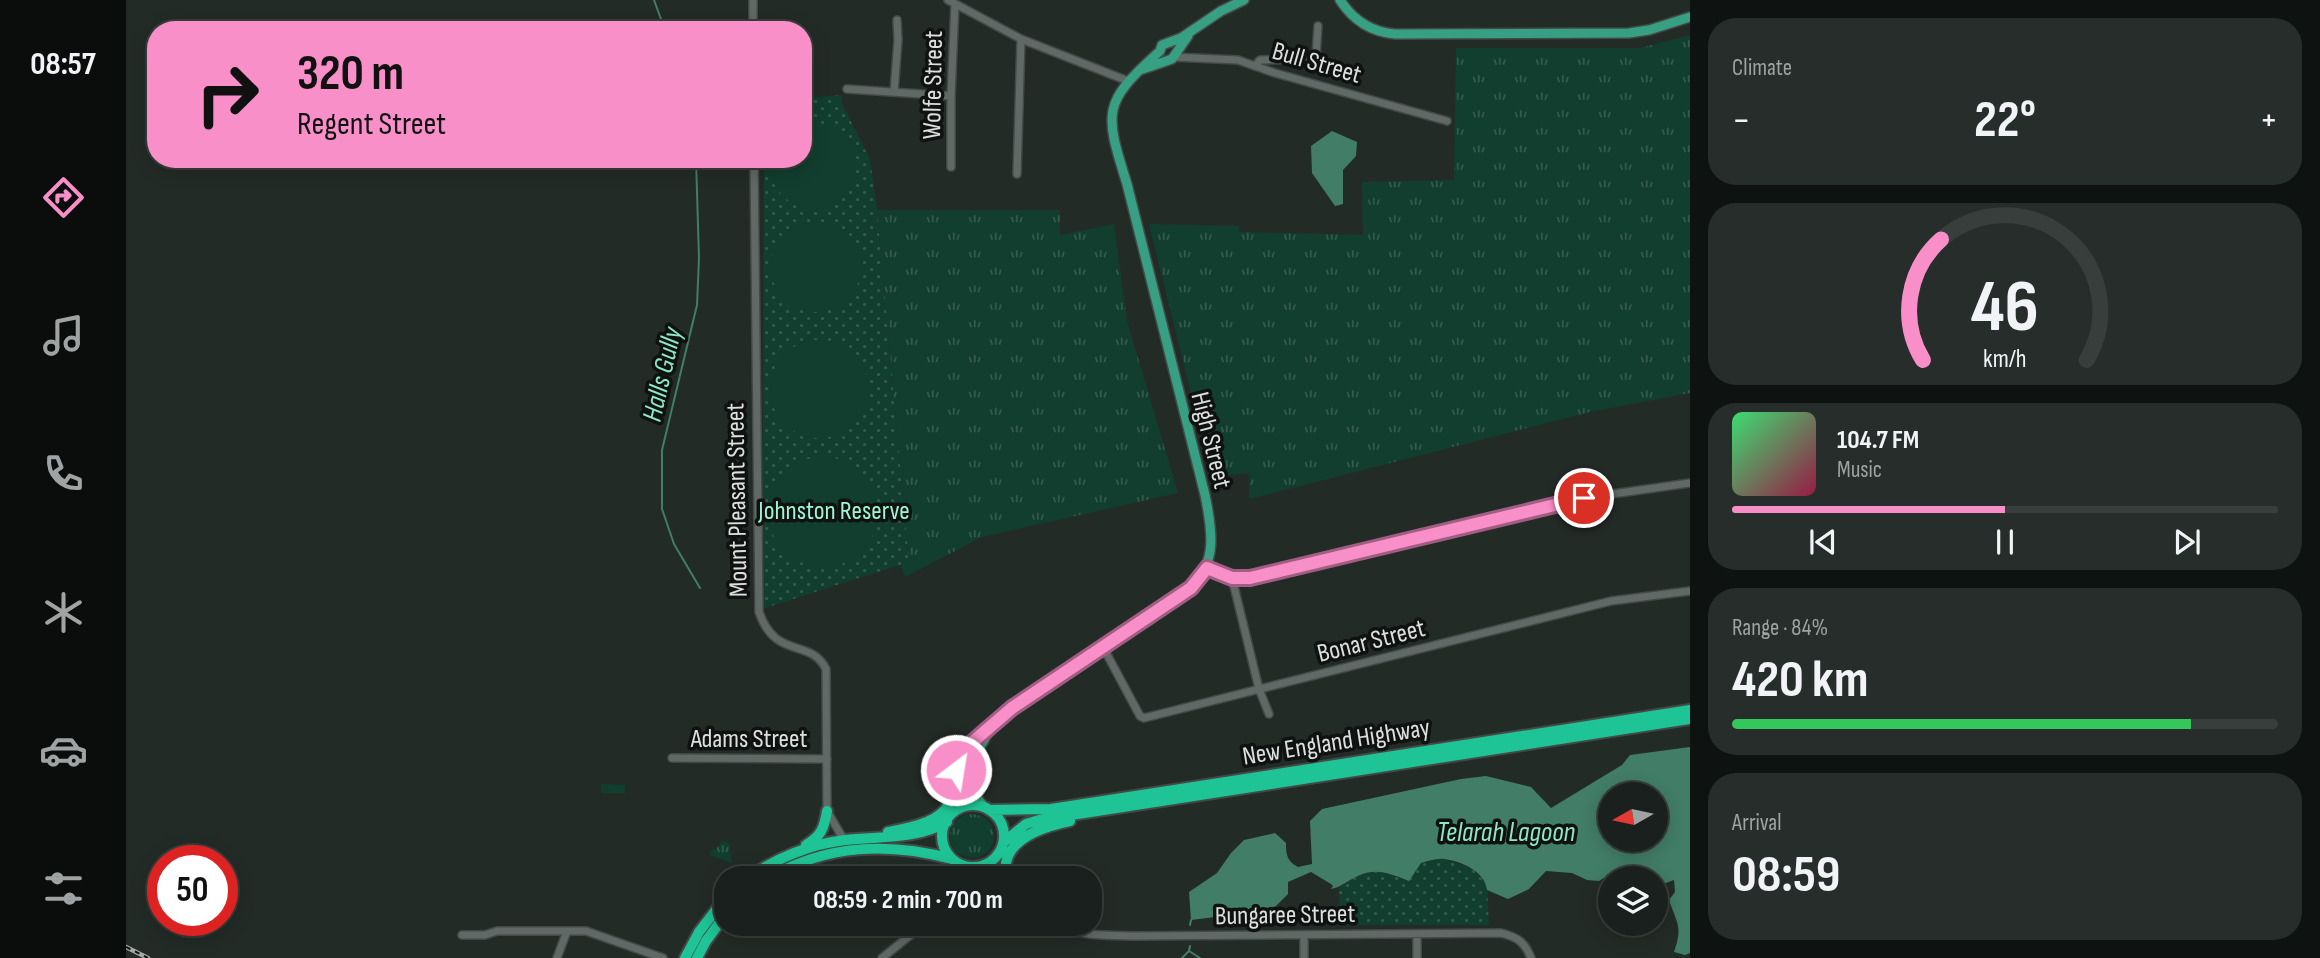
<!DOCTYPE html>
<html lang="en">
<head>
<meta charset="utf-8">
<style>
	body { margin:0; font-family:"Sofia Sans Condensed",sans-serif; background:#272d2a; color:#f1f3f6; height:100vh; display:flex; flex-direction:column; font-size:26px; white-space:nowrap }
	* { box-sizing:border-box; margin:0 }
	p { font-size:23px; color:#9fa3a4 }
	.icon { flex:none; width:38px; height:38px; fill:none; stroke:currentColor; stroke-width:2; stroke-linecap:round; stroke-linejoin:round }
	.map { position:relative; flex:1; overflow:hidden }
	.details { display:flex; flex-direction:column; gap:18px; padding:18px; background:#0e1210; width:630px }
	.details>* { flex:none }
	.top-card { position:absolute; left:21px; top:21px; width:665px; height:147px; border-radius:28px; box-shadow:0 4px 18px #0003,0 0 0 2px #383e3b; background:#f98fc9; color:#111; overflow:hidden }
	.needle { width:46px; rotate:261deg }
	.tools { position:absolute; left:1472px; top:782px; display:grid; gap:14px }
	.tools a { display:grid; place-items:center; width:70px; height:70px; border-radius:50%; background:#1a201d; box-shadow:0 4px 18px #0003,0 0 0 2px #383e3b; font-size:35px }
	.speed { position:absolute; left:21px; top:845px; display:flex; gap:14px; font-size:35px; font-weight:700; text-align:center }
	.speed>* { display:grid; place-content:center; width:91px; height:91px; border-radius:50%; background:#1a201d; box-shadow:0 4px 18px #0003,0 0 0 2px #383e3b; line-height:1 }
	.speed .limit { border:10px solid #d22; background:#fff; color:#111 }
	.pin { position:absolute; display:grid; place-items:center; width:60px; height:60px; color:#fff; margin:-30px; border:4px solid #fff; border-radius:50%; box-shadow:0 2px 7px #0007 }
	.me { position:absolute; width:77px; margin:-38px; rotate:31deg; stroke-linejoin:round; filter:drop-shadow(0 0 5px #0008) }
	.turn { display:flex; align-items:center; gap:24px; height:147px; padding:0 35px; font-size:32px }
	.turn .icon { width:91px; height:91px; stroke-width:2.5 }
	.turn b { display:block; font-size:49px; line-height:60px }
	.big { font-size:52px; font-weight:700; line-height:1.1 }
	.details .tile { flex:1; display:flex; flex-direction:column; justify-content:center; gap:10px; min-width:0; padding:0 24px; border-radius:28px; background:#272d2a }
	.details .dial { align-items:center; gap:0 }
	.dial svg { height:182px; overflow:visible; fill:none; stroke:#383e3b; stroke-width:7; stroke-linecap:round; text-anchor:middle }
	.dial text { fill:#f1f3f6; stroke:none }
	.song { display:flex; align-items:center; gap:21px }
	.cover { width:84px; height:84px; border-radius:10px; background:linear-gradient(135deg,hsl(140 70% 55%),hsl(340 70% 35%)) }
	.played { height:7px; border-radius:4px; background:linear-gradient(90deg,#f98fc9 50%,#383e3b 50%) }
	.keys { display:flex; justify-content:space-around; direction:ltr }
	.heat { display:flex; justify-content:space-between; align-items:center; font-size:38px; direction:ltr }
	.charge { height:10px; border-radius:5px; background:linear-gradient(90deg,#34c759 84%,#383e3b 0) }
	.trip { position:absolute; left:588px; top:866px; width:388px; height:70px; border-radius:28px; background:#1a201d; box-shadow:0 4px 18px #0003,0 0 0 2px #383e3b; font-weight:700; line-height:70px; text-align:center }
	main { display:flex; flex:1; min-height:0 }
	.tabs { display:flex; flex-direction:column; width:126px; justify-content:space-around; align-items:center; background:#0a0d0c; color:#9fa3a4 }
	.tabs .icon { width:49px; height:49px }
	.tabs .current { color:#f98fc9 }
	.tabs b { font-size:32px; color:#f1f3f6 }
	.map>svg:first-child { display:block }
	.grass { fill:url(#grass-tufts) }
	.park { fill:url(#park-dots) }
	.pitch { fill:#113e2f }
	.water { fill:#427d67; fill-rule:evenodd }
	.lines { fill:none; stroke-linecap:round; stroke-linejoin:round }
	.stream { stroke:#427d67; stroke-width:2 }
	.minor-casing { stroke:#424946; stroke-width:10 }
	.major-casing { stroke:#424946; stroke-width:12 }
	.highway-casing { stroke:#424946; stroke-width:14 }
	.minor { stroke:#606965; stroke-width:7 }
	.major { stroke:#38a082; stroke-width:9 }
	.highway { stroke:#1ec495; stroke-width:10 }
	.rail-casing { stroke:#a4aaa7; stroke-width:4.5 }
	.rail { stroke:#0f1211; stroke-width:2; stroke-dasharray:5; stroke-linecap:butt }
	.route-casing { stroke:#a25d83; stroke-width:18 }
	.route { stroke:#f98fc9; stroke-width:12 }
	.labels { text-anchor:middle; stroke-width:7; stroke-linejoin:round; paint-order:stroke }
	.street-label { font-size:26px; fill:#dce1de; stroke:#0f1211 }
	.park-label { font-size:26px; fill:#9cf7d3; stroke:#0f1211 }
	.water-label { font-size:28px; font-style:italic; fill:#8de8c5; stroke:#0f1211 }
</style>
</head>
<body>
<main>
<nav class="tabs">
<b>08:57</b>
<svg class="icon current" aria-label="directions" viewBox="0 0 24 24"><path d="M12 3l9 9-9 9-9-9zM9 14v-3h6M13 9l2 2-2 2"/></svg>
<svg class="icon" aria-label="music" viewBox="0 0 24 24"><path d="M9 18V5l10-2v13"/><circle cx="6" cy="18" r="3"/><circle cx="16" cy="16" r="3"/></svg>
<svg class="icon" aria-label="phone" viewBox="0 0 24 24"><path d="M5 4h4l2 5-3 2q2 4 5 5l2-3 5 2v4C11 20 4 13 5 4z"/></svg>
<svg class="icon" aria-label="climate" viewBox="0 0 24 24"><path d="M12 3v18M4 7l16 10M4 17L20 7"/></svg>
<svg class="icon" aria-label="car" viewBox="0 0 24 24"><path d="M5 17H2v-5l4-1 3-4h7l3 4 3 1v5h-3M9 17h6M6 11h13"/><circle cx="7" cy="17" r="2"/><circle cx="17" cy="17" r="2"/></svg>
<svg class="icon" aria-label="filters" viewBox="0 0 24 24"><path d="M4 7h16M4 17h16"/><circle cx="9" cy="7" r="2"/><circle cx="15" cy="17" r="2"/></svg>
</nav>
<div class="map">
<svg width="1564" height="958" viewBox="0 0 1564 958">
	<defs>
		<pattern id="grass-tufts" width="24" height="20" patternUnits="userSpaceOnUse" patternTransform="scale(1.75)"><rect width="24" height="20" fill="#113e2f"/><path d="M3 7l-1-3M5 7V3M7 7l1-3M15 17l-1-3M17 17v-4M19 17l1-3" fill="none" stroke="#335a4d"/></pattern>
		<pattern id="park-dots" width="8" height="8" patternUnits="userSpaceOnUse" patternTransform="scale(1.75)"><rect width="8" height="8" fill="#113e2f"/><path d="M2 2h.1M6 6h.1" fill="none" stroke="#335a4d" stroke-width="1.8" stroke-linecap="round"/></pattern>
	</defs>
	<rect width="100%" height="100%" fill="#232b27"/>
	<path class="grass" d="M1564,35V393L1464,412L1123,499V473L1086,477L1023,224L1113,226V232L1237,235L1236,182L1328,180L1330,48H1514Z
		M751,210H934V235L988,224L1001,321L1052,493L856,537L779,577L775,564L783,562Z
		M824 836a22 22 0 1 1 44 0a22 22 0 1 1-44 0Z
		M596,841L603,843L606,863L584,855L585,851L592,847Z"/>
	<path class="park" d="M716,95V104L744,159L751,210L783,562L636,609L638,159H677V98Z
		M1316,858L1347,868L1361,884L1363,925H1214L1213,887L1234,874Z"/>
	<path class="pitch" d="M690,123C769,143 712,243 659,198C647,188 644,174 645,159H677V124Z
		M645 267a45 45 0 1 1 90 0a45 45 0 1 1-90 0Z
		M644 389a49 49 0 1 1 98 0a49 49 0 1 1-98 0Z
		M642 512a55 55 0 1 1 110 0a55 55 0 1 1-110 0Z
		M475,784L499,785V793H475Z"/>
	<path class="water" d="M1206,131L1231,142L1230,156L1217,170V204L1209,206L1186,173L1185,146Z
		M1564,747V953L1559,955L1548,952C1557,926 1551,924 1543,900L1549,892L1548,880L1537,884L1530,881V878H1518L1489,871L1473,881L1461,880L1446,873L1420,871L1403,889L1382,899L1361,890C1359,871 1335,861 1318,859C1311,858 1302,861 1295,863L1283,881C1265,874 1250,867 1232,876C1222,880 1216,887 1205,889L1207,886L1205,884L1185,872L1162,882V894L1146,910L1065,920L1063,892L1091,873L1105,853L1118,840L1149,833L1160,843C1160,855 1161,861 1172,867L1186,864L1184,821L1196,809L1335,779L1360,776L1405,787L1425,808L1496,765L1504,755ZM1484,794H1530V840H1484Z"/>
	<g class="lines">
		<path class="stream" d="M528,0L539,30
			M570,159L573,258L571,305L536,450V509L548,544L574,588
			M1064,925L1065,920
			M1063,951L1074,958
			M1056,958L1063,951L1064,946"/>
		<defs>
			<path id="minor" d="M627,0V30
				M822,0L895,39L1002,81
				M1047,57L1112,60L1149,73L1321,121
				M1129,66L1134,60L1184,59L1190,56L1192,26
				M721,89L825,96
				M768,92L772,40L771,20
				M628,159L633,612C650,661 684,637 700,669L701,811L718,840
				M825,167V96L829,4
				M891,174L895,39
				M1081,568L1106,578H1123L1458,498L1564,483
				M1106,578L1133,689L1143,714
				M977,647L1014,716L1018,718L1485,601L1564,591
				M546,758L701,759
				M876,847L886,878
				M857,866L873,878
				M828,878L830,862
				M842,878L850,867
				M929,924C954,937 983,935 1010,936L1375,933C1391,937 1399,942 1405,958
				M1291,934V958
				M336,935H359L371,931H460L537,958
				M1178,935V958
				M431,958L441,931
				M756,958L798,924"/>
			<path id="major" d="M1214,0C1227,20 1245,32 1269,34L1503,33L1523,30L1564,17
				M1017,69L1046,59L1062,36
				M859,808C832,778 848,759 864,729
				M822,818L830,770L842,746L850,737L886,708L1065,588C1092,562 1086,529 1079,495L1001,184C978,111 976,103 1034,51L1036,45L1055,38L1095,11L1118,0"/>
			<path id="highway" d="M816 836a31 31 0 1 1 62 0a31 31 0 1 1-62 0Z
				M863,810L925,809L1564,710
				M762,832C781,828 815,823 823,803
				M877,843L900,824L913,820L1564,719
				M680,845C695,836 698,829 701,811
				M880,863C885,836 920,826 944,821
				M622,878C650,858 685,844 719,840C755,836 788,840 821,822
				M643,878C701,844 762,842 826,859
				M559,958L573,932L600,897
				M571,958L580,941L600,914"/>
		</defs>
		<use href="#minor" class="minor-casing"/>
		<use href="#major" class="major-casing"/>
		<use href="#highway" class="highway-casing"/>
		<use href="#minor" class="minor"/>
		<use href="#major" class="major"/>
		<use href="#highway" class="highway"/>
		<defs>
			<path id="rail" d="M0,947L22,958"/>
		</defs>
		<use href="#rail" class="rail-casing"/>
		<use href="#rail" class="rail"/>
	</g>
	<g class="lines">
		<defs>
			<path id="route" d="M830,770L842,746L886,708L1065,588L1081,568L1106,578H1124L1458,498"/>
		</defs>
		<use href="#route" class="route-casing"/>
		<use href="#route" class="route"/>
	</g>
	<g class="labels">
		<g class="street-label">
			<text transform="translate(1191 62) rotate(16)" y="9">Bull Street</text>
			<text transform="translate(806 85) rotate(-89)" y="9">Wolfe Street</text>
			<text transform="translate(1086 440) rotate(76)" y="9">High Street</text>
			<text transform="translate(610 500) rotate(-91)" y="9">Mount Pleasant Street</text>
			<text transform="translate(1245 640) rotate(-14)" y="9">Bonar Street</text>
			<text x="623" y="747">Adams Street</text>
			<text transform="translate(1210 741) rotate(-9)" y="9">New England Highway</text>
			<text transform="translate(1159 914) rotate(-1)" y="9">Bungaree Street</text>
		</g>
		<g class="park-label">
			<text x="708" y="519">Johnston Reserve</text>
		</g>
		<g class="water-label">
			<text transform="translate(535 374) rotate(-77)" y="10">Halls Gully</text>
			<text x="1380" y="841">Telarah Lagoon</text>
		</g>
	</g>
</svg>
<div class="tools">
<a><svg class="needle" viewBox="-14 -14 28 28"><path d="M0-13l5 13h-10z" fill="#e53935"/><path d="M0 13l5-13h-10z" fill="#9fa3a4"/></svg></a>
<a><svg class="icon" aria-label="layers" viewBox="0 0 24 24"><path d="M12 4l9 5-9 5-9-5zM3 14l9 5 9-5"/></svg></a>
</div>
<div class="speed"><div class="limit">50</div></div>
<div class="pin" style="left:1458px;top:498px;background:#d93025"><svg class="icon" aria-label="arrive" viewBox="0 0 24 24"><path d="M6 21V4h12l-3 4 3 4H6"/></svg></div>
<svg class="me" style="left:830px;top:770px" viewBox="-20 -20 40 40"><circle r="17" fill="#f98fc9" stroke="#fff" stroke-width="3"/><path d="M0-11L8 9 0 5-8 9z" fill="#fff"/></svg>
<div class="trip">08:59 · 2 min · 700 m</div>
<div class="top-card">
<div class="turn"><svg class="icon" aria-label="right" viewBox="0 0 24 24"><path d="M7 20v-9h11M14 6l5 5-5 5"/></svg><div><b>320 m</b>Regent Street</div></div>
</div>
</div>
<section class="details">
<div class="tile"><p>Climate</p>
<div class="heat"><a>−</a><b class="big">22°</b><a>+</a></div>
</div>
<div class="tile dial"><svg viewBox="0 0 100 80">
<path d="M14 69A42 42 0 1 1 86 69"/>
<path d="M14 69A42 42 0 0 1 22 16" stroke="#f98fc9"/>
<text x="50" y="56" font-size="32" font-weight="700">46</text>
<text x="50" y="72" font-size="11">km/h</text>
</svg></div>
<div class="tile">
<div class="song"><i class="cover"></i><div><b>104.7 FM</b><p>Music</p></div></div>
<div class="played"></div>
<div class="keys"><svg class="icon" aria-label="previous" viewBox="0 0 24 24"><path d="M18 5L8 12l10 7zM5 5v14"/></svg><svg class="icon" aria-label="pause" viewBox="0 0 24 24"><path d="M8 5v14M16 5v14"/></svg><svg class="icon" aria-label="next" viewBox="0 0 24 24"><path d="M6 5l10 7-10 7zM19 5v14"/></svg></div>
</div>
<div class="tile"><p>Range · 84%</p><b class="big">420 km</b><div class="charge"></div></div>
<div class="tile"><p>Arrival</p><b class="big">08:59</b></div>
</section>
</main>
</body>
</html>
